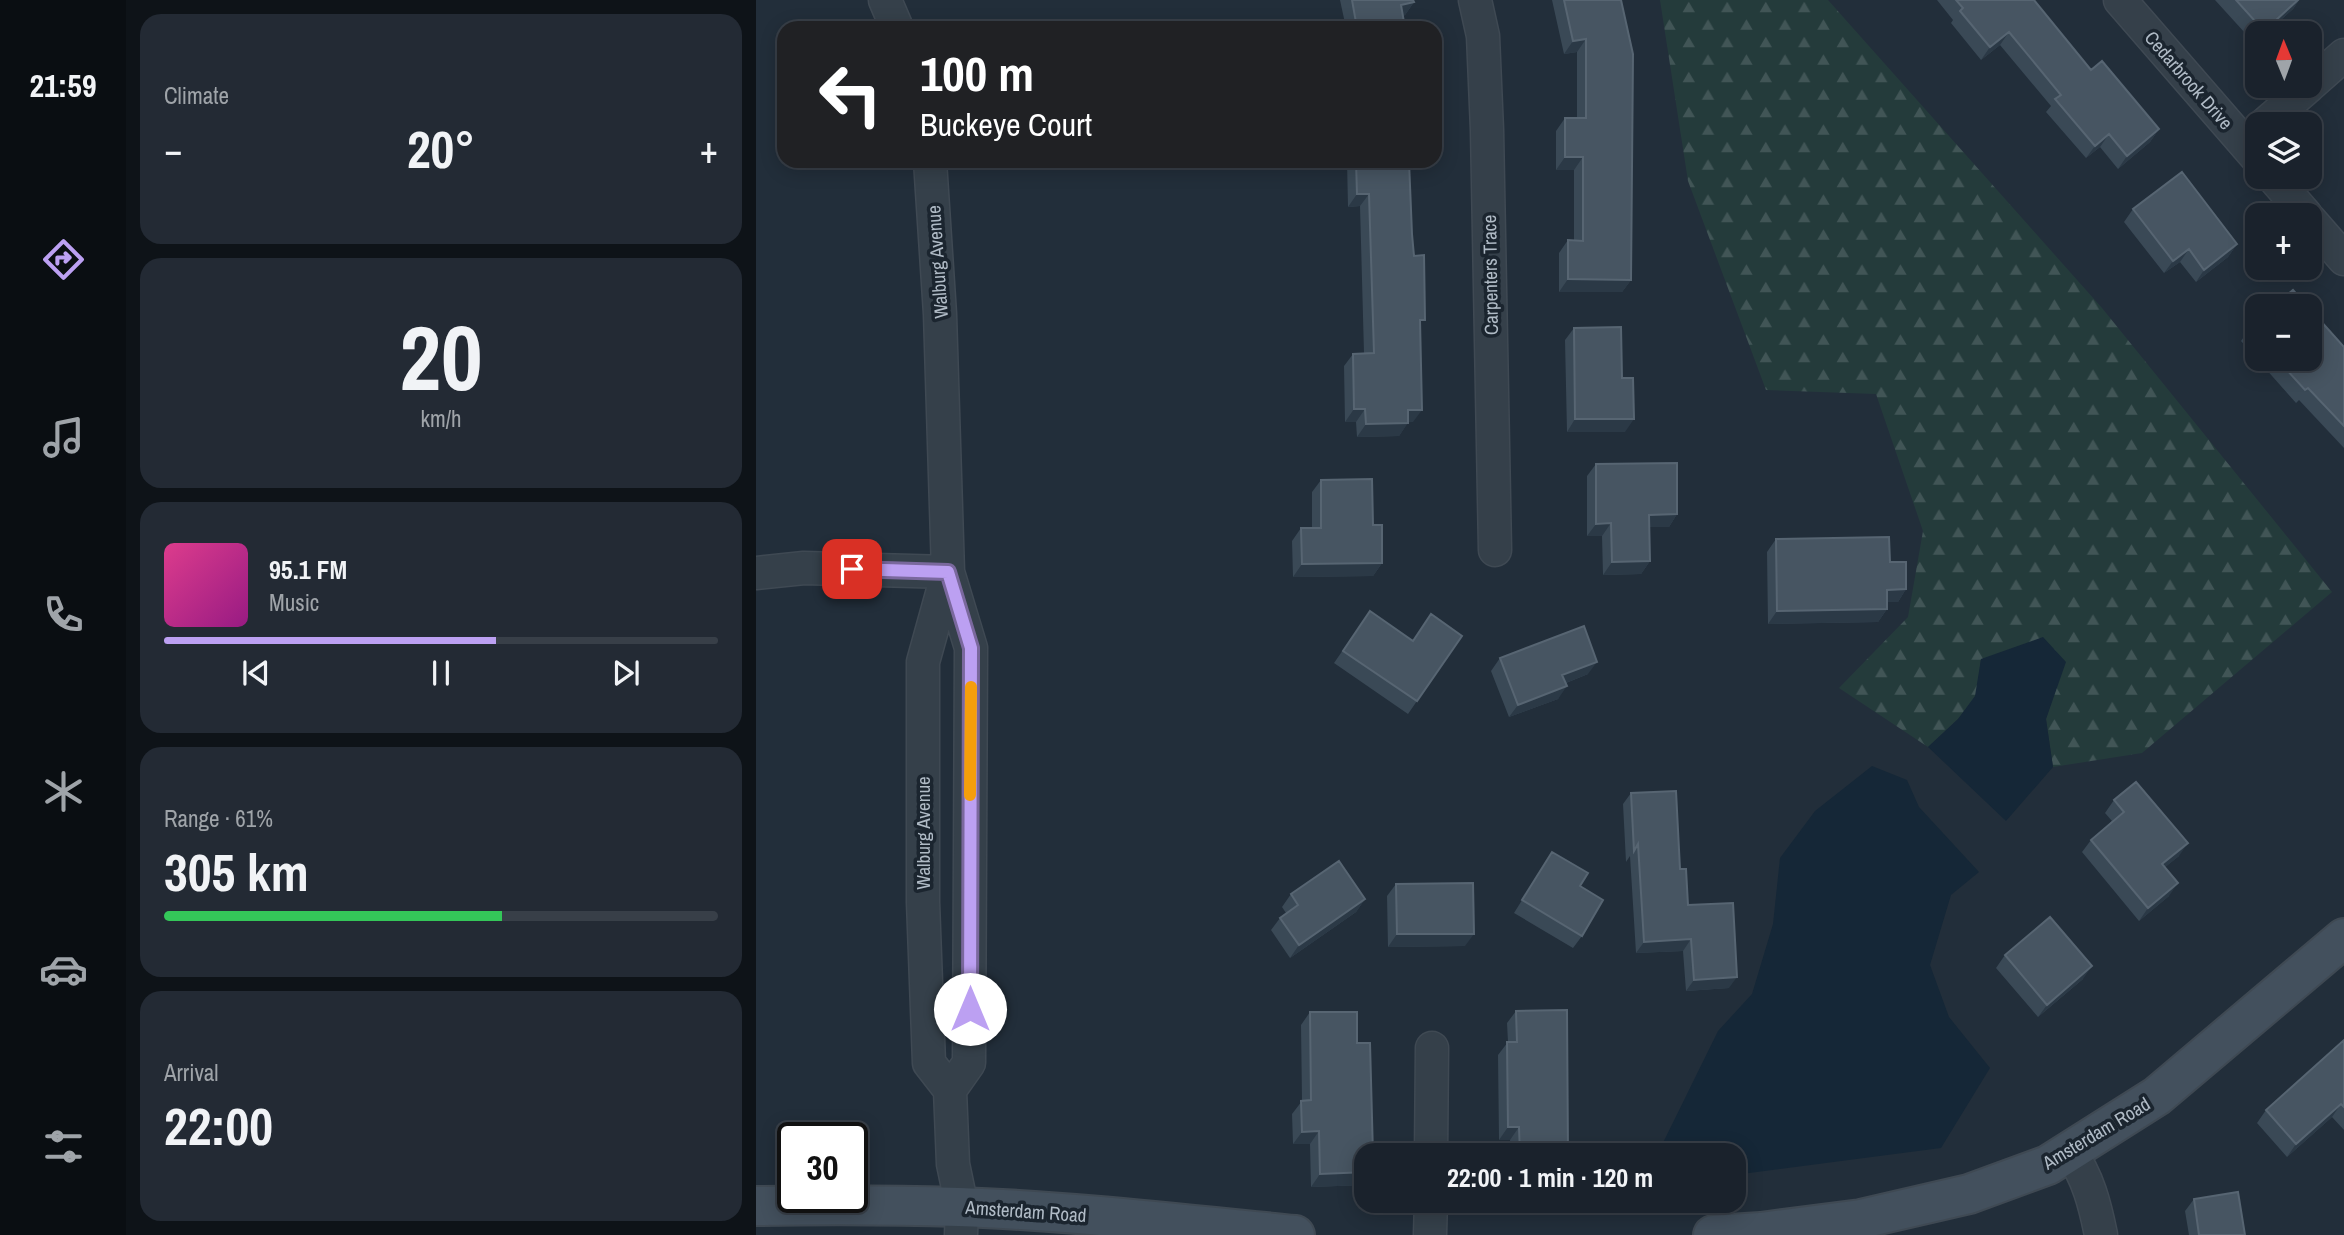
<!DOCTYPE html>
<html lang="en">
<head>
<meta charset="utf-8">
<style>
	body { margin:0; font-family:"Archivo Narrow",sans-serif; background:#232a34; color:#f1f3f6; height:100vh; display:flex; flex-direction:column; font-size:26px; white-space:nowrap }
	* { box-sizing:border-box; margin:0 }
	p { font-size:23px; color:#9fa4a9 }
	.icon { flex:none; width:38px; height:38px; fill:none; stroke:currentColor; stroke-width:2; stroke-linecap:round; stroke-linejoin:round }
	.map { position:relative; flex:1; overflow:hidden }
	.details { display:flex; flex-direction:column; gap:14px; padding:14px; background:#0e1318; width:630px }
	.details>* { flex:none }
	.top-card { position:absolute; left:21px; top:21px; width:665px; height:147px; border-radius:21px; box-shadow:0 4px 18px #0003,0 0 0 2px #383f48; background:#202124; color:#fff; overflow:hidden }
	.needle { width:46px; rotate:359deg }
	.buttons { position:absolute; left:1489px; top:21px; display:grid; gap:14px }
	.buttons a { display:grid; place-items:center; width:77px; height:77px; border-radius:14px; background:#1a222c; box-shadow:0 4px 18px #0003,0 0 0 2px #383f48; font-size:35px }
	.speed { position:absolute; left:21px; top:1122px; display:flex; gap:14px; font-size:35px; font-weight:700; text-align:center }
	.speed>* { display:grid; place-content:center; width:91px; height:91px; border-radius:50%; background:#1a222c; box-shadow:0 4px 18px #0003,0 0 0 2px #383f48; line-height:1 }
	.speed .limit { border:4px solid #111; border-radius:10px; background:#fff; color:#111 }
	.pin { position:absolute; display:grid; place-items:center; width:60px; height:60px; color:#fff; margin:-30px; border-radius:14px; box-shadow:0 4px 10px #0006 }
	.me { position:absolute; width:77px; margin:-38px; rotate:0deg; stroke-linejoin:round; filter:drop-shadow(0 0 5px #0008) }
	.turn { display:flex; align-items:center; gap:24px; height:147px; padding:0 28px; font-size:32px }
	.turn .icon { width:91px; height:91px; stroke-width:2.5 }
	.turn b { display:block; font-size:49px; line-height:60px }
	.big { font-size:52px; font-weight:700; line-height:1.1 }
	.details .tile { flex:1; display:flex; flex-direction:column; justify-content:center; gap:10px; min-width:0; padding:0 24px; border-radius:21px; background:#232a34 }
	.details .dial { align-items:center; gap:0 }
	.dial b { font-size:91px; line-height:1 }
	.song { display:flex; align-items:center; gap:21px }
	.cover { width:84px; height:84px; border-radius:10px; background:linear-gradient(135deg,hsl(330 70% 55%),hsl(310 70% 35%)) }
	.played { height:7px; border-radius:4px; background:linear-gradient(90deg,#bca0f2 60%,#383f48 60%) }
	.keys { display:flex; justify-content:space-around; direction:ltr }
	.heat { display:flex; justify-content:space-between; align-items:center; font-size:38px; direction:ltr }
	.charge { height:10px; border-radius:5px; background:linear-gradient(90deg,#34c759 61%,#383f48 0) }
	.trip { position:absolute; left:598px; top:1143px; width:392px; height:70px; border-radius:21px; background:#1a222c; box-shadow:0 4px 18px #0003,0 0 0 2px #383f48; font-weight:700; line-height:70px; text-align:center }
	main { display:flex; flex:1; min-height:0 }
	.menu { display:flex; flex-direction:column; width:126px; justify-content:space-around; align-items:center; background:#0a0e12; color:#9fa4a9 }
	.menu .icon { width:49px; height:49px }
	.menu .selected { color:#bca0f2 }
	.menu b { font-size:32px; color:#f1f3f6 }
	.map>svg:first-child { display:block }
	.forest { fill:url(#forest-firs) }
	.water { fill:#152737 }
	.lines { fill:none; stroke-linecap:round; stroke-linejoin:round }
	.minor-casing { stroke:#3f4953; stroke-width:35 }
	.secondary-casing { stroke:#3f4953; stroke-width:42 }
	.minor { stroke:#35404a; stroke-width:32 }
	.secondary { stroke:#43505d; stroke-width:38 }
	.wall { fill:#3a4956 }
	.shaded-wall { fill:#2b3946 }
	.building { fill:#475562; stroke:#576572; stroke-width:2 }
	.route-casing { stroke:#7a689d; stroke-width:18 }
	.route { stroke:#bca0f2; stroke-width:12 }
	.slow { stroke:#f59e0b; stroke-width:12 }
	.labels { text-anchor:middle; stroke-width:7; stroke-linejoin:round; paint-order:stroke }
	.street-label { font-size:19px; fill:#b0bbc6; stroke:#1b252f }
</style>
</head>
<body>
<main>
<nav class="menu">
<b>21:59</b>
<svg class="icon selected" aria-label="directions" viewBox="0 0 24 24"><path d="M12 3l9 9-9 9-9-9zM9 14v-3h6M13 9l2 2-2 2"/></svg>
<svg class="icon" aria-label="music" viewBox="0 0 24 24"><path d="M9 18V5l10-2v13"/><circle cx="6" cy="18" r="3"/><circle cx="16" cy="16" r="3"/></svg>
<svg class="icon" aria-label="phone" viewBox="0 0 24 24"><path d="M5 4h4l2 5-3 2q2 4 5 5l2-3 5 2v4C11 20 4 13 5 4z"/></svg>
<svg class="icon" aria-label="climate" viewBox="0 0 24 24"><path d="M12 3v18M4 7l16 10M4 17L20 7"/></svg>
<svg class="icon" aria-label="car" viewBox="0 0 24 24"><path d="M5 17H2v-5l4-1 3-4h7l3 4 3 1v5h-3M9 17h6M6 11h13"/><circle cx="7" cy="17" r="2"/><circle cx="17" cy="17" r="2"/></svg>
<svg class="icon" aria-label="filters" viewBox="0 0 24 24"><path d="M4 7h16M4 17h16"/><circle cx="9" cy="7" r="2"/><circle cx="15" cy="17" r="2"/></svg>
</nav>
<section class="details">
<div class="tile"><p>Climate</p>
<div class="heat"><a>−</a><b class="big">20°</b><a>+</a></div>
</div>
<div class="tile dial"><b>20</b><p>km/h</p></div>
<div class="tile">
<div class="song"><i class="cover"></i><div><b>95.1 FM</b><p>Music</p></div></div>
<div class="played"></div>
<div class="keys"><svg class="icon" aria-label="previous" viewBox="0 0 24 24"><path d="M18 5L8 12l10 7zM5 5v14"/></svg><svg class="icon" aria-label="pause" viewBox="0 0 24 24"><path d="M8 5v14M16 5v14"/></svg><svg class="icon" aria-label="next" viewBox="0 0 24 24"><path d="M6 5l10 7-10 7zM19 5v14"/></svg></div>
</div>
<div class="tile"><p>Range · 61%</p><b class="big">305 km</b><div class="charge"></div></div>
<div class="tile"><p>Arrival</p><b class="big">22:00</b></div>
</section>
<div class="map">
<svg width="1588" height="1235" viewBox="0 0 1588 1235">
	<defs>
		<pattern id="forest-firs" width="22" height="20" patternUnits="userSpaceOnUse" patternTransform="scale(1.75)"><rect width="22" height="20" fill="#243b3b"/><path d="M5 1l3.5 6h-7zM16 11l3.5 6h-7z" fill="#415556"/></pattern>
	</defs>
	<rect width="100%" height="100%" fill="#222e3a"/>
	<path class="forest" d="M904,0H1072L1346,308L1576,592L1386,753L1297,767L1290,719L1309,662L1225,659L1220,696L1202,719L1172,747L1083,688L1152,617L1167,531L1120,394L1010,390L932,181Z"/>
	<path class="water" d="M1287,637L1310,662L1290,719L1297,767L1250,821L1172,747L1202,719L1219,696L1225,659Z
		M1116,766L1151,780L1163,807L1223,872L1195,895L1174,965L1193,1017L1234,1068L1185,1148L978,1175V1155H901L962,1031L996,994L1017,924L1024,858L1059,811Z"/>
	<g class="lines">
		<defs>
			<path id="minor" d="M129,0L141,28
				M719,0L727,36L731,130L739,550
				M1364,0L1502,159
				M1554,85L1588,55
				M1509,124L1553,86
				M1517,177L1550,215
				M1554,220L1588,259
				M0,573L48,568L192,572L184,314L174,161
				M194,1090L213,1063L215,648L192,572L167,662V902L173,1063L194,1090L197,1164L206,1207L205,1235
				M1314,1152C1332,1177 1339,1205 1345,1235
				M675,1155L676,1048
				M674,1235L675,1200"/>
			<path id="secondary" d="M0,1206C68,1205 135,1205 203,1207C315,1211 427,1224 539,1235
				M957,1235L1005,1232L1105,1219L1213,1194L1292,1165L1401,1096L1588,938"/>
		</defs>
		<use href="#minor" class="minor-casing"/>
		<use href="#secondary" class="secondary-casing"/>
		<use href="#minor" class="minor"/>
		<use href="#secondary" class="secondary"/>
	</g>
	<path class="wall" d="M584,0H657L658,2L649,15L647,16L649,28H590Z
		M796,0H865L875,280L866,292H803V253L812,240H818V170H800V131L809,118H821V52L808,54Z
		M1181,0H1278L1335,70L1403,129L1394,142L1362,169L1344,147L1330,158L1290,112L1295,106L1244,45L1225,60L1195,23L1197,20Z
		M1459,0H1543L1537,9L1510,33H1502V41L1499,44Z
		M591,161H653L656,234L664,328L657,422H652L643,436L601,437L600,422H589L588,366L597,354L608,353L604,206L592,207Z
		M1377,209L1481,244L1472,257L1440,282L1424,262L1408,273L1368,222Z
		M1502,321V359H1554L1588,347V448L1543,400L1540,403L1485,341L1494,328Z
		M818,328L869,432H811L809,340Z
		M840,464L921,514L913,527H894V561L885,574L847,575L846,536H831V476Z
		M565,480L617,525L626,563L617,576L537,577L536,541L545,528H556V492Z
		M1020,539L1134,562L1150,589L1142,602H1131V609L1122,622L1012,624L1011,552Z
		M614,611L657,641L706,636L652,714L578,663Z
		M744,658L832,674L810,683L802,699L753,717L735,671Z
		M875,793L924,869L932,905L973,988L930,991L927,951L880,953L874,856L870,862L867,804Z
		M1358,800L1423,856L1409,867L1413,896L1383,921L1326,852L1335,840L1356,821L1349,813Z
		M796,852L824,886L826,936L817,948L758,913Z
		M640,884L709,946L632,947L631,896Z
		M535,894L609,899L600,912L534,958L515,930L524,918L530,913L526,907Z
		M1249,955L1327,979L1282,1017L1240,968Z
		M760,1011L812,1155H755L754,1140H743L742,1055L752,1042L751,1023Z
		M554,1012L601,1043L611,1155V1181L608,1185L555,1187L554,1144H537L536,1114L546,1101L545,1025Z
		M1588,1040V1130L1576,1117L1531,1157L1501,1123L1510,1110Z
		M1438,1199L1489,1235H1433L1429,1211Z"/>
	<path class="shaded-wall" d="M1542,0H1543L1537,9L1510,33H1506Z
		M658,2L649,15L636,18L645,5Z
		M1253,32L1244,45L1225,60L1234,47Z
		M830,39L821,52L808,54L817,41Z
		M1403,129L1394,142L1362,169L1371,156Z
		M1353,134L1344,147L1330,158L1339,146Z
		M809,157H827L818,170H800Z
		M601,194H613L604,206L592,207Z
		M1481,244L1472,257L1440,282L1448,270Z
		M1433,249L1424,262L1408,273L1417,261Z
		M812,279L875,280L866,292H803Z
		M598,409H609L600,422H589Z
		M652,410H666L657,422L643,423Z
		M819,419H878L869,432H811Z
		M652,423L643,436L601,437L610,424Z
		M921,514L913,527H884L893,515Z
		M855,523L846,536H831L840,524Z
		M894,561L885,574L847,575L856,562Z
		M626,563L617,576L537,577L546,564Z
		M1150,589L1142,602H1122L1131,590Z
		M1131,609L1122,622L1012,624L1021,611Z
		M841,662L832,674L797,688L806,675Z
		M811,686L802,699L753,717L762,705Z
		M1432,843L1423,856L1397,877L1406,864Z
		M1422,883L1413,896L1383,921L1392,908Z
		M609,899L600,912L534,958L543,945Z
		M641,934H718L709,946L632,947Z
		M935,939L927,951L880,953L888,942Z
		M1336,966L1327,979L1282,1017L1291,1005Z
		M981,977L973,988L930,991L938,980Z
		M1585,1104L1576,1117L1531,1157L1540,1144Z
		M752,1127H763L754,1140H743Z
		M563,1131L554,1144H537L546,1132Z
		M611,1172V1181L608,1185L555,1187L564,1174Z"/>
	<path class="building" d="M596,0H657L658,2L645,5L649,28H601Z
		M808,0H865L877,54L875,280L812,279V240L827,241V157H809V118H830V39L817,41Z
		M1200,0H1278L1335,70L1346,61L1403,129L1371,156L1353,134L1339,146L1299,99L1305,95L1253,32L1234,47L1204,11L1207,8Z
		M1480,0H1542L1508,31Z
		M600,161H653L656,234L658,256L668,255L669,320H664L666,410H652V423L610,424L609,409H598L597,354L618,353L613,194H601Z
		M1426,172L1481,244L1448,270L1433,249L1417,261L1377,209Z
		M1537,290L1551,306H1518Z
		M1554,309L1588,347V426L1552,388L1549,390L1521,359H1554Z
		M1502,321V337L1494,328Z
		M865,327L866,378H877L878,419H819L818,328Z
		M921,463V514L893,515L894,561L856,562L855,523L840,524V464Z
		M616,479L617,525H626V563L546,564L545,528H565V480Z
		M1133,537L1134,562H1150V589L1131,590V609L1021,611L1020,539Z
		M614,611L657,641L675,614L706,636L661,701L587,651Z
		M828,626L841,662L806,675L811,686L762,705L744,658Z
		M1380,782L1432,843L1406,864L1422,883L1392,908L1335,840L1368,812L1358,800Z
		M920,791L924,869H930L932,905L977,903L981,977L938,980L935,939L888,942L882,844L878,851L875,793Z
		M796,852L832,873L824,886L847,900L826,936L766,900Z
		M583,861L609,899L543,945L524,918L542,905L535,894Z
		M717,883L718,934H641L640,884Z
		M1294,917L1336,966L1291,1005L1249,955Z
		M811,1010L812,1155H764L763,1127H752L751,1042H761L760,1011Z
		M554,1012H601V1043H614L617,1155H611V1172L564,1174L563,1131L546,1132L545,1101L555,1100Z
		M1588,1040V1107L1585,1104L1540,1144L1510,1110Z
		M1482,1192L1489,1235H1443L1438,1199Z"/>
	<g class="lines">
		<defs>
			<path id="route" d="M96,569L192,572L215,648L214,1009"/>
		</defs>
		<use href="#route" class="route-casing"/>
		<use href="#route" class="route"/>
		<path class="slow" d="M214,795L215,687"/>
	</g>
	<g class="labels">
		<g class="street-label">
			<text transform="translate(1433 80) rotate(49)" y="7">Cedarbrook Drive</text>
			<text transform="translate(181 262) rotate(-94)" y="7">Walburg Avenue</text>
			<text transform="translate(734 275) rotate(-91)" y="7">Carpenters Trace</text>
			<text transform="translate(167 833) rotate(-90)" y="7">Walburg Avenue</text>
			<text transform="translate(1340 1133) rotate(-31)" y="7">Amsterdam Road</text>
			<text transform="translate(270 1211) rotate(4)" y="7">Amsterdam Road</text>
		</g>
	</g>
</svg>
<div class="buttons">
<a><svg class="needle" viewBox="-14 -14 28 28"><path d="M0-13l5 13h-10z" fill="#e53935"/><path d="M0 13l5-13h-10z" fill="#9fa4a9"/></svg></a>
<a><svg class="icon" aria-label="layers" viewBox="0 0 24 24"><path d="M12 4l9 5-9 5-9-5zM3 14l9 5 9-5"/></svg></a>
<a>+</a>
<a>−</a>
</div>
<div class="speed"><div class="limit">30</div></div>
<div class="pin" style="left:96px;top:569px;background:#d93025"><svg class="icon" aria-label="arrive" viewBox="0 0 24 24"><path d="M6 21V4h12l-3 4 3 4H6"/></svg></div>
<svg class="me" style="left:214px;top:1009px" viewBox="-20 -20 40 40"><circle r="19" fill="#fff"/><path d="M0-13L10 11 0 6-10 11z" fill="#bca0f2"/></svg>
<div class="trip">22:00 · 1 min · 120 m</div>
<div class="top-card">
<div class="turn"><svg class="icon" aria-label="left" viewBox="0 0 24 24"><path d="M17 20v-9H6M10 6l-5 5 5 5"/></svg><div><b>100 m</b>Buckeye Court</div></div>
</div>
</div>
</main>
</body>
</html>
